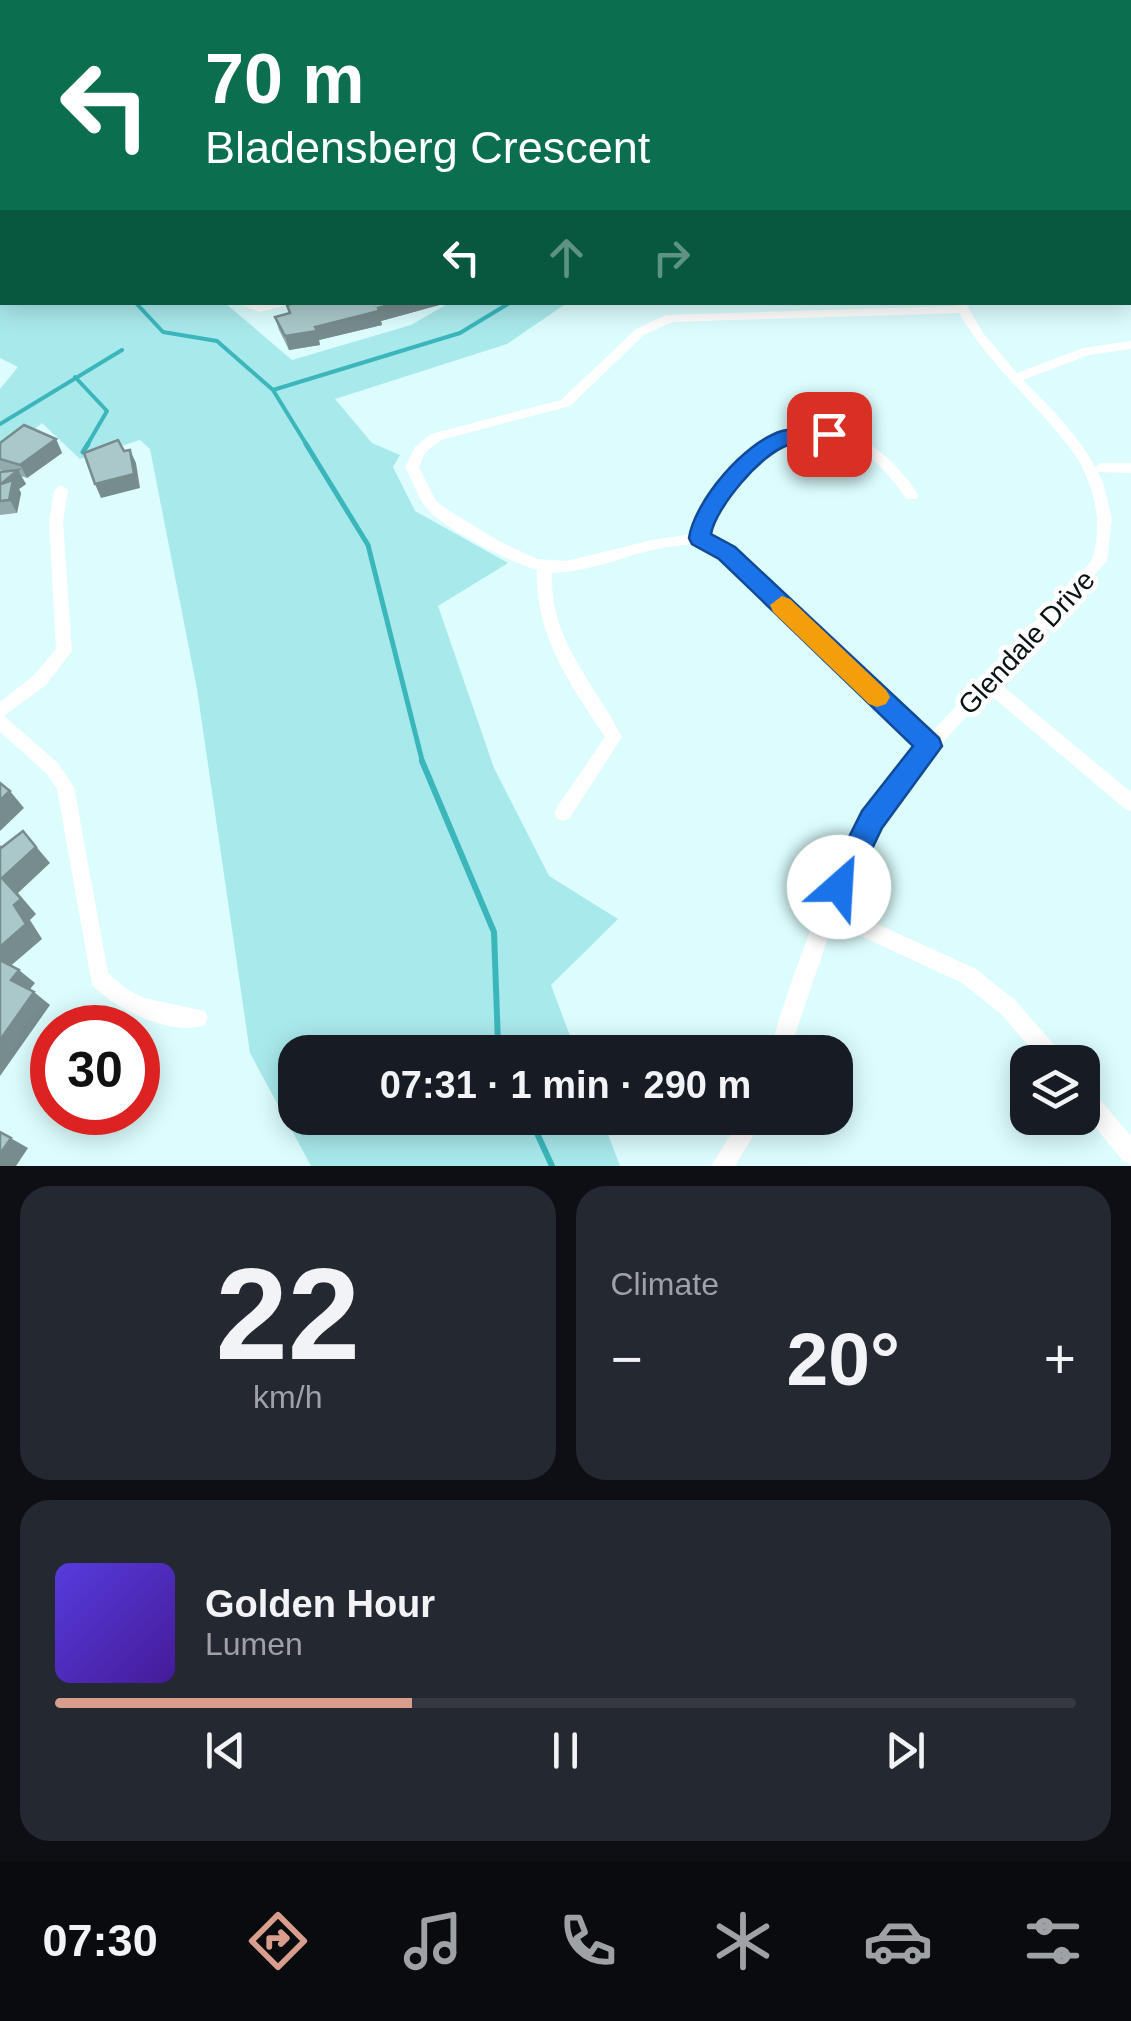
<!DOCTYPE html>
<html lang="en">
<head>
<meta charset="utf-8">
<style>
	body { margin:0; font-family:Arial,sans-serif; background:#242831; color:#f1f3f6; height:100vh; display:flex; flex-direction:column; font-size:38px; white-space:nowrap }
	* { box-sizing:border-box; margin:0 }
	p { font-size:32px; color:#9ea1a6 }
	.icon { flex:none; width:55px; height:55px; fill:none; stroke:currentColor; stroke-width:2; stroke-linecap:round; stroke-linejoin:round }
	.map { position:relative; height:1166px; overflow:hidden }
	.drawer { display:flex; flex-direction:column; gap:20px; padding:20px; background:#0d0f14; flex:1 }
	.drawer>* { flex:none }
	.banner { position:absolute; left:0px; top:0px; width:1132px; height:305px; box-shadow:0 5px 25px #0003; background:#0b6e4f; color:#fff; overflow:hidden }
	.buttons { position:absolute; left:1010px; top:1045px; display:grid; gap:20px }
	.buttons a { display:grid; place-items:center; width:90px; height:90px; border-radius:20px; background:#171b24; box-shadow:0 5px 25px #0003; font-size:50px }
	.speed { position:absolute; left:30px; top:1005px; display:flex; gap:20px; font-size:50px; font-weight:700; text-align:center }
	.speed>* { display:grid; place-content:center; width:130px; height:130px; border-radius:50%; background:#171b24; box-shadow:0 5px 25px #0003; line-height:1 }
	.speed .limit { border:15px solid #d22; background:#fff; color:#111 }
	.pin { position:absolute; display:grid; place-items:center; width:85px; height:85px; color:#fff; margin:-42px; border-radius:20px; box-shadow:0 5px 15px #0006 }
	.me { position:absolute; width:110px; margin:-55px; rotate:26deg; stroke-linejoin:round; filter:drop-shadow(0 0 8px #0008) }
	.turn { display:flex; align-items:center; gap:35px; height:210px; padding:0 40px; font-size:45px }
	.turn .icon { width:130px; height:130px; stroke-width:2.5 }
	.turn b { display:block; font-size:70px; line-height:85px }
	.lanes { display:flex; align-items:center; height:95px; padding:0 40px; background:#0003; justify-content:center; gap:50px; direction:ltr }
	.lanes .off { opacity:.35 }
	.big { font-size:75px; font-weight:700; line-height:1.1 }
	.drawer .widget { flex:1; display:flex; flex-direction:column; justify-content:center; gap:15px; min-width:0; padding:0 35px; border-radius:30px; background:#242831 }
	.drawer .dial { align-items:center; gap:0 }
	.dial b { font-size:130px; line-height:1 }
	.song { display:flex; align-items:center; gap:30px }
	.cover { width:120px; height:120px; border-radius:15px; background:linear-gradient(135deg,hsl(250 70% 55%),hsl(260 70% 35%)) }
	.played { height:10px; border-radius:5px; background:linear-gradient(90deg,#d99d8d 35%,#363941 35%) }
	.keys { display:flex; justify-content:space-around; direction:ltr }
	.heat { display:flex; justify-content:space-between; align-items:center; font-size:55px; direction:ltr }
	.drawer .tiles { flex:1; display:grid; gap:20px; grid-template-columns:1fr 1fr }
	.widget:last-child { grid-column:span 2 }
	.trip { position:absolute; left:278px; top:1035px; width:575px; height:100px; border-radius:30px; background:#171b24; box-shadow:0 5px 25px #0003; font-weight:700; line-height:100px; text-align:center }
	.menu { display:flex; height:160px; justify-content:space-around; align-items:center; background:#090b0e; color:#9ea1a6 }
	.menu .icon { width:70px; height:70px }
	.menu .current { color:#d99d8d }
	.menu b { font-size:45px; color:#f1f3f6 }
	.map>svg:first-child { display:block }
	.green { fill:#a8e9ec }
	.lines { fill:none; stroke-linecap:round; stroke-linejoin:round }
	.stream-far3 { stroke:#3bb7bc; stroke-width:2.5 }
	.stream-far2 { stroke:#3bb7bc; stroke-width:4 }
	.stream-far1 { stroke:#3bb7bc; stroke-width:5 }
	.stream { stroke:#3bb7bc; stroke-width:6 }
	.path { stroke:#748a8a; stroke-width:2.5; stroke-dasharray:5 2.5; stroke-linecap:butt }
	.minor { fill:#fff; fill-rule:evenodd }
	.tertiary { fill:#fff; fill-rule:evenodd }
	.wall { fill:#92acad }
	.shaded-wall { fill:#778c8d }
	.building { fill:#aac8c9; stroke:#778c8d; stroke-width:2.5 }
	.route { fill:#1a73e8; stroke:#114b97; stroke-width:2.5 }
	.slow { fill:#f59e0b }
	.labels { text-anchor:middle; stroke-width:10; stroke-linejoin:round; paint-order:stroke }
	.street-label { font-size:28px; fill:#081313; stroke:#fff }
</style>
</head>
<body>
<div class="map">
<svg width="1131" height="1166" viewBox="0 0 1131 1166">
	<rect width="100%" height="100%" fill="#dcfcfd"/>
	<path class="green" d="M0,0H1048L2,2V7Z
		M0,170L2,302L225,303L292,360L411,325L449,303H567L507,344L335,399L372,443L400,455L393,467L415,511L508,563L438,606L494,768L549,876L618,919L551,985L576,1052H295V1118H602L620,1166H311L250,1053L197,689L150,449L140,440L80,459L42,423L0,457V389L18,367L0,358Z"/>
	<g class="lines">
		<path class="stream-far3" d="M0,138L2,151"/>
		<path class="stream-far2" d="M135,302L163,332L217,341L273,390L308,447
			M75,377L107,411L86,447
			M273,390L460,333L511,302
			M0,424L122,350"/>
		<path class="stream-far1" d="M306,444L368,545L423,764
			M83,452L88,444"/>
		<path class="stream" d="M422,761L494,932L498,1044L502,1052
			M530,1118L552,1166"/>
		<path class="path" d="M875,0L880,2"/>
		<path class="minor" d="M1130,11H1131V17H1130Z
			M0,16L2,17V22H0Z
			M1130,71H1131V77H1130Z
			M1130,165H1131V171H1130Z
			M234,302H297L260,312Z
			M953,302H965L983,333L1017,373L1083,348L1131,341V349L1089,355L1023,380C1050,407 1077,433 1095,467L1101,463H1131V473L1098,472L1103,483L1112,519L1107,561L998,682L1131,792V811L1125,809L988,693L908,781L878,826L840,907L976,969L1015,1000L1063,1055L1066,1062H1043L1001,1014L962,983L833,923L789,1052H769C800,950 844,826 918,747L706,546C653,539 605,572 552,573C549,639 594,682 622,737L569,819L563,821L557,819L554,813L557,807L605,737C571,686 534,634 537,570C511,563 445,529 427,509C418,498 412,480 405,467L415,447L431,434L561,400L636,329L666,315L955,306ZM959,313C988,364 1034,401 1070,448C1092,477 1104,520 1093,556C1089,569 1064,590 1054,601C1012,646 970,691 929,735L715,537L708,535C712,513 726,501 739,484C749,472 757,458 770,449C781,442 794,440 806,439C853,436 882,462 906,499H916L918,495L916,491C888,450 851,424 799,430C784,432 768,436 756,446C744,455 736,470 726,481C712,498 699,512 693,534L652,540L566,561L537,559L499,541L448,510L436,501L419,467L425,453L441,440L570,406L644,335L672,322Z
			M61,485L68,490L63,521L72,651L46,685L4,716L58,763L74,787L108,973L127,989L144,998L205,1011L208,1018L205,1025C172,1037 115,1009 92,985L57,789L46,773L0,732V702L34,675L56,649L49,521L54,490Z
			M1082,1084L1089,1087L1131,1136V1164L1123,1161L1082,1111Z
			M741,1118H764L735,1166H711Z"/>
		<path class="tertiary" d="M894,0H909L911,2H896Z
			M1130,114H1131V122H1130Z"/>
	</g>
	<path class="wall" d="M443,304L381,321L382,325L319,340L320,345L289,350L279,330L275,317L289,313L287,305Z
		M56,439L62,453L27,478L21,476L26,484L19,489L21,493L17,513L0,515V472H6L0,470V443Z"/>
	<path class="shaded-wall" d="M119,0H164L165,2H102Z
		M1085,0H1131V1L1122,2H1074Z
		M398,302L443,304L381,321L382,325L319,340L320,345L289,350L285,336Z
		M56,439L62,453L27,478L20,465Z
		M130,450L136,463L140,488L101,498L95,484Z
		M18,470L26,484L19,489L21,493L17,513L1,484Z
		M10,791L24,808L0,831V800Z
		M23,831L50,863L18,893L36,914L30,920L42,939L7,969L0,963V947L14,905L2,878Z
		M19,970L35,983L27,993L11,980Z
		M34,992L50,1005L0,1076V1040Z
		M0,1132L28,1148L16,1166H0Z"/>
	<path class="building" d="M61,0H119L102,2H62Z
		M1009,0H1085L1074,2H996Z
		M297,302H398L378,308L379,311L315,327L317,331L285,336L275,317L290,313L287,305Z
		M24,425L56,439L20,465L0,459V443Z
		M118,440L124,451L130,450L134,474L95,484L84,453Z
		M18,470L1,484L13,480L9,500L0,501V472Z
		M0,783L10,791L0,800Z
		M23,831L36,847L2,878L21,899L14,905L26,924L0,947V846L1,848Z
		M0,960L19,970L11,980L34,992L0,1040Z
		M0,1132L11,1138L0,1154Z"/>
	<path class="route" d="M829,427L839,434L836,438C821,443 803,439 788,445C761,454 716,507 711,534L735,547L939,738L942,746L882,828L849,897L839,900L829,897L825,887L829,877L862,811L913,746L719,559L692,544L689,538C695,500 745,442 782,431C797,427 814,428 829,427Z"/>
	<path class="slow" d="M782,596L790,599L886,690L890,697L886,704L877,707L869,704L773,612L770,605Z"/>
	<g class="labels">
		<g class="street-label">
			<text transform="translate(1026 642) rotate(-47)" y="10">Glendale Drive</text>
		</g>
	</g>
</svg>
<div class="buttons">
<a><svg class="icon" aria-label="layers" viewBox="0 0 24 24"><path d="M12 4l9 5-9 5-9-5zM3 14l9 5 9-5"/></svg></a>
</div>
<div class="speed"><div class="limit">30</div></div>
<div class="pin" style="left:829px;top:434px;background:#d93025"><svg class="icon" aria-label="arrive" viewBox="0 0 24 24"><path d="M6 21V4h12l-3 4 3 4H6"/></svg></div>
<svg class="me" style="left:839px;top:887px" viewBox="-20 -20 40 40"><circle r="19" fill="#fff"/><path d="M0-13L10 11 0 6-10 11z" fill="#1a73e8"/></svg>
<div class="trip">07:31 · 1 min · 290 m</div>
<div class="banner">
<div class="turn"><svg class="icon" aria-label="left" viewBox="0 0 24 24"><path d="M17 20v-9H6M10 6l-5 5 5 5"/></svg><div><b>70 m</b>Bladensberg Crescent</div></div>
<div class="lanes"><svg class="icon" aria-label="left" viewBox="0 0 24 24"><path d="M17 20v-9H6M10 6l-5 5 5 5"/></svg><svg class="icon off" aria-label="ahead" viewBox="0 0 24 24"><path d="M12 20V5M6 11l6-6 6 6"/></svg><svg class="icon off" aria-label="right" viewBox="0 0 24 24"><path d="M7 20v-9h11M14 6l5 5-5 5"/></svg></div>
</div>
</div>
<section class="drawer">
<div class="tiles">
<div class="widget dial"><b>22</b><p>km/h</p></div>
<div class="widget"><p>Climate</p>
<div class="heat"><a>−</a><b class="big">20°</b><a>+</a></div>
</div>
<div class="widget">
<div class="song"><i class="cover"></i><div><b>Golden Hour</b><p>Lumen</p></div></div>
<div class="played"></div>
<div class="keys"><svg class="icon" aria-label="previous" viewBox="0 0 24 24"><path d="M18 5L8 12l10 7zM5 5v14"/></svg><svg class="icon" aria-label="pause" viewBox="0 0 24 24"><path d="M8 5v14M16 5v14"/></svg><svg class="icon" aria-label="next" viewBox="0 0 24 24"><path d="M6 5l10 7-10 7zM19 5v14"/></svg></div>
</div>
</div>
</section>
<nav class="menu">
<b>07:30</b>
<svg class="icon current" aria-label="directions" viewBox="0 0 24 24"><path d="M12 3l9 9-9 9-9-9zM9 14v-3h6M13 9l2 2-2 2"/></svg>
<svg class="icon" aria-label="music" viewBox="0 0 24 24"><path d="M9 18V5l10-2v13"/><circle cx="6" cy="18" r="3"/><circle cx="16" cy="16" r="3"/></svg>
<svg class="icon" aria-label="phone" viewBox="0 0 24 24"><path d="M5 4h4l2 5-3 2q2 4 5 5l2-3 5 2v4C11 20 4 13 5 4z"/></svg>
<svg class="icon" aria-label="climate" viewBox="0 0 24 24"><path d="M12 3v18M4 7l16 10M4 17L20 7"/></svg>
<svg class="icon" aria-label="car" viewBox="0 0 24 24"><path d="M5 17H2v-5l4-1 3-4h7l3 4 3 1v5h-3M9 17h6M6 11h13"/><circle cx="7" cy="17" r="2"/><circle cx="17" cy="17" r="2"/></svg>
<svg class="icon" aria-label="filters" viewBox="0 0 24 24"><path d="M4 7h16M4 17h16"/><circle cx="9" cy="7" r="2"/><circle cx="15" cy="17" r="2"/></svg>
</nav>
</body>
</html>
